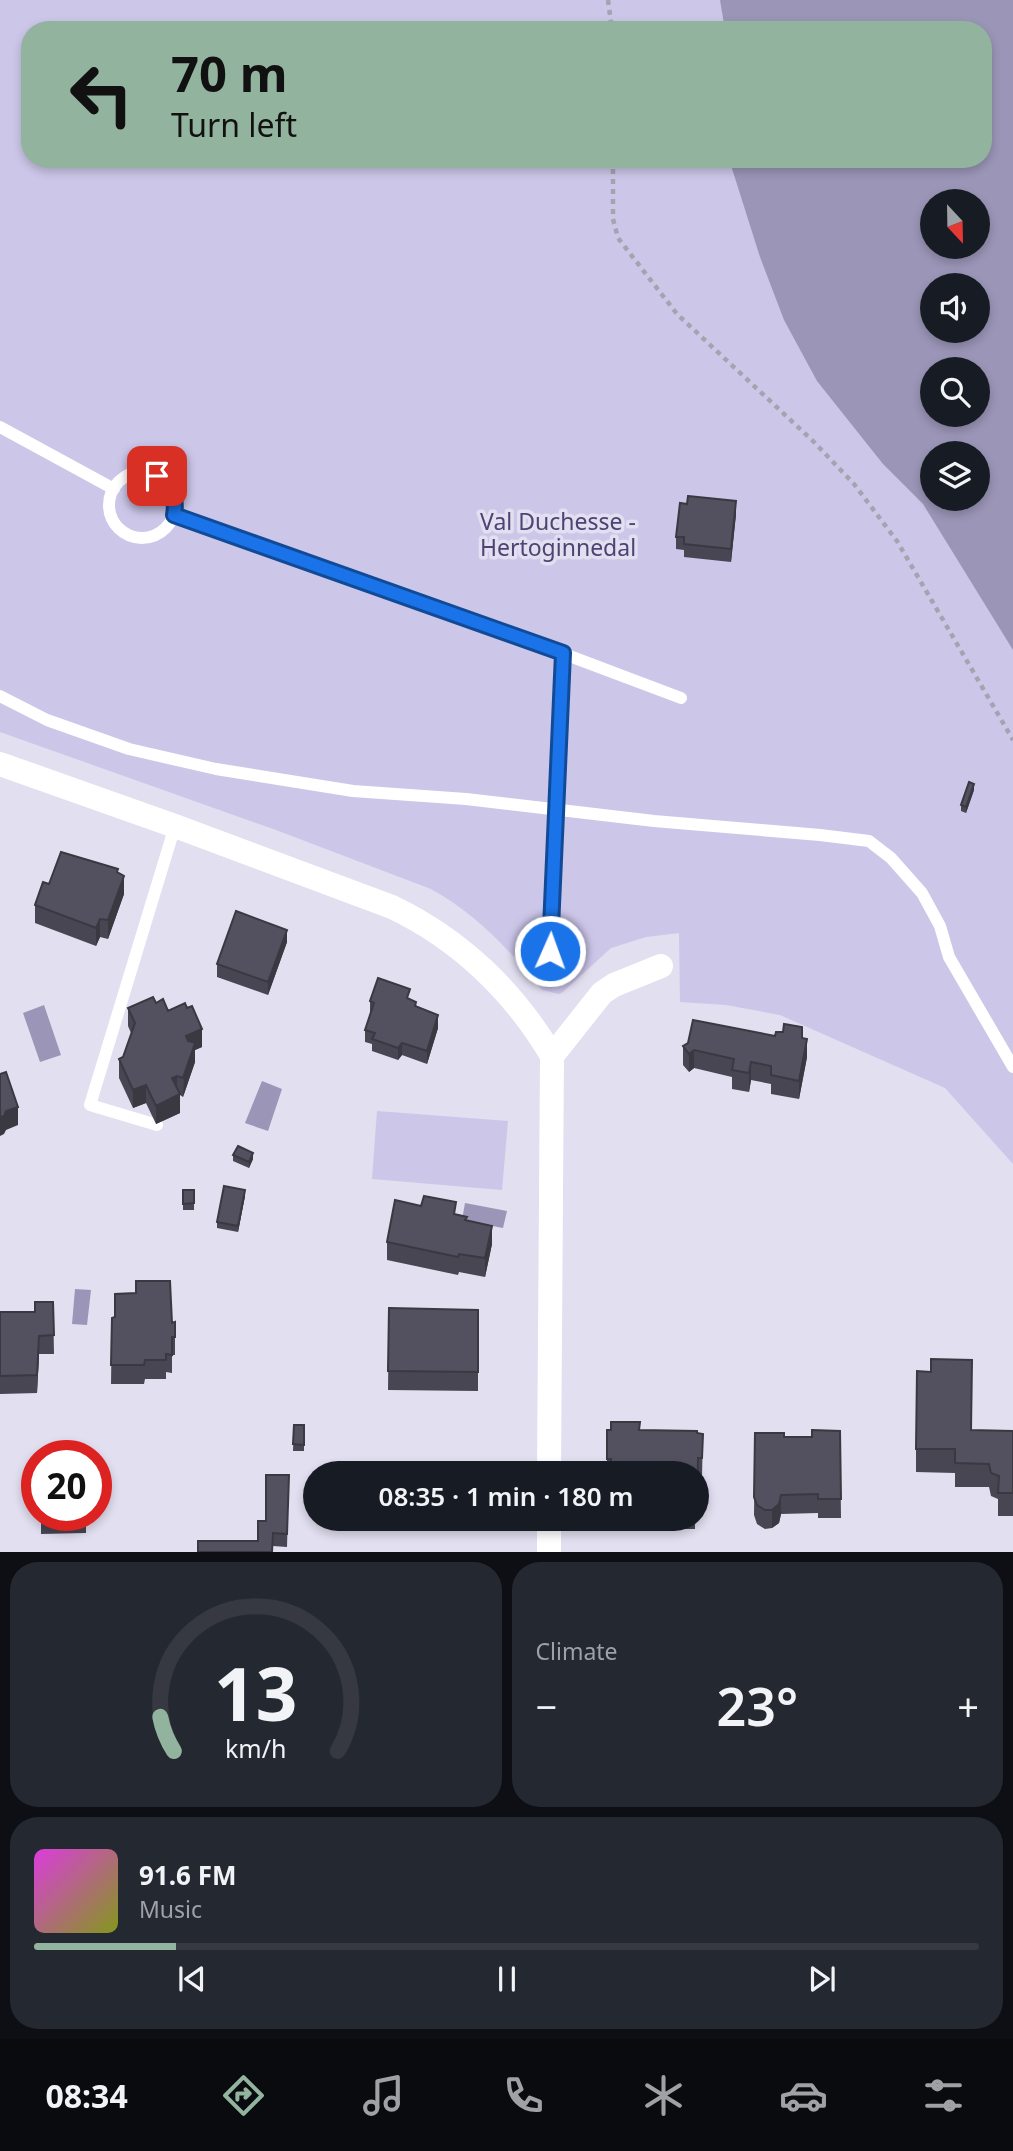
<!DOCTYPE html>
<html lang="en">
<head>
<meta charset="utf-8">
<style>
	body { margin:0; font-family:"Noto Sans",sans-serif; background:#242831; color:#f1f3f6; height:100vh; display:flex; flex-direction:column; font-size:26px; white-space:nowrap }
	* { box-sizing:border-box; margin:0 }
	p { font-size:23px; color:#9ea1a6 }
	.icon { flex:none; width:38px; height:38px; fill:none; stroke:currentColor; stroke-width:2; stroke-linecap:round; stroke-linejoin:round }
	.map { position:relative; height:1552px; overflow:hidden }
	.details { display:flex; flex-direction:column; gap:10px; padding:10px; background:#0d0f14; flex:1 }
	.details>* { flex:none }
	.banner { position:absolute; left:21px; top:21px; width:971px; height:147px; border-radius:28px; box-shadow:0 4px 10px #0003; background:#92b39d; color:#111; overflow:hidden }
	.needle { width:46px; rotate:158deg }
	.fabs { position:absolute; left:920px; top:189px; display:grid; gap:14px }
	.fabs a { display:grid; place-items:center; width:70px; height:70px; border-radius:50%; background:#171b24; box-shadow:0 4px 10px #0003; font-size:35px }
	.speed { position:absolute; left:21px; top:1440px; display:flex; gap:14px; font-size:35px; font-weight:700; text-align:center }
	.speed>* { display:grid; place-content:center; width:91px; height:91px; border-radius:50%; background:#171b24; box-shadow:0 4px 10px #0003; line-height:1 }
	.speed .limit { border:10px solid #d22; background:#fff; color:#111 }
	.pin { position:absolute; display:grid; place-items:center; width:60px; height:60px; color:#fff; margin:-30px; border-radius:14px; box-shadow:0 4px 10px #0006 }
	.me { position:absolute; width:77px; margin:-38px; rotate:2deg; stroke-linejoin:round; filter:drop-shadow(0 0 5px #0008) }
	.turn { display:flex; align-items:center; gap:24px; height:147px; padding:0 35px; font-size:32px }
	.turn .icon { width:91px; height:91px; stroke-width:2.5 }
	.turn b { display:block; font-size:49px; line-height:60px }
	.big { font-size:52px; font-weight:600; line-height:1.1 }
	.details .widget { flex:1; display:flex; flex-direction:column; justify-content:center; gap:10px; min-width:0; padding:0 24px; border-radius:28px; background:#242831 }
	.details .dial { align-items:center; gap:0 }
	.dial svg { height:182px; overflow:visible; fill:none; stroke:#363941; stroke-width:7; stroke-linecap:round; text-anchor:middle }
	.dial text { fill:#f1f3f6; stroke:none }
	.song { display:flex; align-items:center; gap:21px }
	.cover { width:84px; height:84px; border-radius:10px; background:linear-gradient(135deg,hsl(300 70% 55%),hsl(70 70% 35%)) }
	.played { height:7px; border-radius:4px; background:linear-gradient(90deg,#92b39d 15%,#363941 15%) }
	.keys { display:flex; justify-content:space-around; direction:ltr }
	.heat { display:flex; justify-content:space-between; align-items:center; font-size:38px; direction:ltr }
	.details .tiles { flex:1; display:grid; gap:10px; grid-template-columns:1fr 1fr }
	.widget:last-child { grid-column:span 2 }
	.trip { position:absolute; left:303px; top:1461px; width:406px; height:70px; border-radius:35px; background:#171b24; box-shadow:0 4px 10px #0003; font-weight:600; line-height:70px; text-align:center }
	.menu { display:flex; height:112px; justify-content:space-around; align-items:center; background:#090b0e; color:#9ea1a6 }
	.menu .icon { width:49px; height:49px }
	.menu .current { color:#92b39d }
	.menu b { font-size:32px; color:#f1f3f6 }
	.map>svg:first-child { display:block }
	.green { fill:#ccc6e9; fill-rule:evenodd }
	.water { fill:#9b95b7; fill-rule:evenodd }
	.lines { fill:none; stroke-linecap:round; stroke-linejoin:round }
	.path { stroke:#a5a3b0; stroke-width:4.5; stroke-dasharray:5 5; stroke-linecap:butt }
	.service { stroke:#fff; stroke-width:12 }
	.minor { stroke:#fff; stroke-width:24 }
	.wall { fill:#474652 }
	.shaded-wall { fill:#3a3942 }
	.building { fill:#53515f; stroke:#3a3942; stroke-width:2 }
	.route-casing { stroke:#114b97; stroke-width:18 }
	.route { stroke:#1a73e8; stroke-width:12 }
	.labels { text-anchor:middle; stroke-width:7; stroke-linejoin:round; paint-order:stroke }
	.park-label { font-size:23px; fill:#4e4373; stroke:#e1dff0 }
</style>
</head>
<body>
<div class="map">
<svg width="1013" height="1553" viewBox="0 0 1013 1553">
	<rect width="100%" height="100%" fill="#e1dff0"/>
	<path class="green" d="M0,0H1013V1164L945,1088L780,1015L726,1005L680,1002L679,933L646,937L611,948L563,992L559,994L542,990C510,950 476,914 431,889L276,830L0,732ZM30,30H984V159H30ZM933,201H978V247H933ZM933,285H978V331H933ZM933,369H978V415H933ZM933,453H978V499H933Z
		M377,1111L508,1121L502,1190L372,1179Z"/>
	<path class="water" d="M720,0H1013V650L923,504L883,464L817,381L784,320L760,257L729,159H984V30H725ZM933,201H978V247H933ZM933,285H978V331H933ZM933,369H978V415H933ZM933,453H978V499H933Z
		M44,1005L61,1055L40,1062L23,1013Z
		M262,1081L282,1089L268,1131L245,1123Z
		M465,1203L507,1211L503,1228L462,1220Z
		M75,1289L91,1290L87,1325L72,1324Z"/>
	<g class="lines">
		<path class="path" d="M608,0L612,30
			M613,159V219L618,238L677,314L813,441L854,484L897,541L1013,740"/>
		<path class="service" d="M0,427L114,489
			M109 505a33 33 0 1 1 66 0a33 33 0 1 1-66 0Z
			M174,515L543,646L681,698
			M0,696L47,720L129,749L216,769L353,791L466,799L654,821L820,835L869,841L891,858L922,893L940,926L949,957L1013,1067
			M550,951L563,653
			M157,1125L90,1105L175,826"/>
		<path class="minor" d="M0,764L175,826L392,907C459,939 514,991 552,1056L549,1474
			M552,1056L602,993L614,985L661,966
			M549,1553V1519"/>
	</g>
	<path class="wall" d="M736,514L731,562L684,557V550L676,549V537Z
		M974,790L966,813L961,811V805Z
		M118,873L124,894L108,939L100,937L96,946L35,923V905L49,884Z
		M287,942L268,995L217,977V964Z
		M410,999L438,1028L427,1064L402,1055L398,1060L372,1051V1044L365,1042V1030L370,1014V1001Z
		M156,1003L168,1011L202,1047L195,1050V1062L183,1097L180,1095V1113L156,1124L146,1103L133,1108L119,1078V1059L123,1057L131,1033L128,1026V1008Z
		M775,1036L802,1038L807,1057L799,1099L771,1094V1084L751,1080L749,1092L732,1089V1077L694,1068L689,1072L683,1065V1046Z
		M233,1155L253,1159L249,1168L233,1161Z
		M183,1190H194V1210H183Z
		M245,1196L238,1232L217,1228V1222Z
		M456,1214L467,1221L492,1244L485,1277L459,1272L458,1275L387,1260V1242Z
		M53,1302L54,1354H39L37,1393L0,1394V1312H35Z
		M389,1308L478,1310V1391L388,1390Z
		M112,1318L175,1322V1355H172V1373L166,1372V1379H145L144,1384H111Z
		M294,1425H304V1451H293Z
		M607,1430H640L703,1434L702,1476H698L697,1520H695V1529H662V1519H696V1474H607Z
		M971,1430L1013,1431V1516H998V1499L991,1496L989,1487H955V1473L916,1472V1449Z
		M840,1431L841,1518H818V1513L781,1514L779,1523L772,1528L765,1529L757,1524L754,1515L755,1433L784,1437H812Z
		M289,1475L287,1547L273,1546V1552H198L258,1541L266,1521Z
		M41,1516H86V1533L41,1534Z
		M611,1519H639V1521H611Z"/>
	<path class="shaded-wall" d="M736,501V514L731,562V549Z
		M974,784V790L966,813V807Z
		M124,876V894L108,939V920Z
		M100,919V937L96,946V928Z
		M287,930V942L268,995V982Z
		M438,1015V1028L427,1064V1051Z
		M202,1029V1047L195,1050V1062L183,1097L186,1036Z
		M807,1039V1057L799,1099V1081Z
		M402,1043V1055L398,1060V1048Z
		M694,1050V1068L689,1072V1054Z
		M751,1062V1080L749,1092V1073Z
		M177,1076V1094L172,1078Z
		M146,1085V1103L133,1108V1090Z
		M180,1094V1113L156,1124V1106Z
		M18,1107V1125L6,1130L4,1134L0,1136V1117L6,1111Z
		M253,1153V1159L249,1168V1162Z
		M245,1190V1196L238,1232V1226Z
		M492,1226V1244L485,1277V1258Z
		M39,1336V1354L37,1393V1375Z
		M781,1495V1514L779,1523L772,1528V1510Z"/>
	<path class="building" d="M688,496L736,501L731,549L684,544V537H676L680,503L687,504Z
		M969,782L974,784L966,807L961,805Z
		M61,852L118,869L117,872L124,876L108,920L100,919L96,928L35,905L43,882L49,884Z
		M236,911L287,930L268,982L217,964Z
		M378,978L410,989L407,998L416,1002L415,1006L438,1015L427,1051L402,1043L398,1048L372,1039L375,1033L365,1030L374,1003L370,1001Z
		M153,997L156,1003L163,999L168,1011L185,1003L187,1008L192,1006L202,1029L186,1036L188,1041L195,1043L183,1078L177,1076L172,1078L180,1094L156,1106L146,1085L133,1090L119,1059L123,1057L135,1023L128,1008Z
		M693,1020L775,1036L776,1032H783L784,1024L802,1027V1038L807,1039L799,1081L771,1075V1066L751,1062L749,1073L732,1070L734,1059L694,1050L689,1054L683,1046L688,1043Z
		M6,1072L18,1107L6,1111L4,1116L0,1117V1074Z
		M238,1146L253,1153L249,1162L233,1155Z
		M224,1186L245,1190L238,1226L217,1222Z
		M183,1190H194V1203L183,1204Z
		M424,1196L456,1202L454,1214L467,1217L465,1220L492,1226L485,1258L459,1254L458,1257L387,1242L395,1200L421,1206Z
		M136,1281H170L172,1323L175,1322V1337H172V1355L166,1354V1360H145L144,1365H111L112,1318L115,1317V1294L136,1293Z
		M35,1302H53L54,1335L39,1336L37,1375L0,1376V1312H35Z
		M389,1308L478,1310V1372L388,1371Z
		M931,1359L972,1360L971,1430L1013,1431V1493H998L999,1476L991,1473L989,1464L955,1463V1449H916L917,1371L931,1372Z
		M611,1422H640L639,1430L697,1431V1433L703,1434L702,1458H698L697,1502L696,1474H611V1459H607V1430H611Z
		M294,1425H304V1445L293,1444Z
		M812,1430L840,1431L841,1499H818V1494L781,1495L779,1504L772,1510H765L757,1505L754,1497L755,1433H784V1437H812Z
		M266,1475H289L287,1534L273,1533L272,1552H198V1541H258V1521H266Z
		M41,1516H86V1521H41Z"/>
	<g class="lines">
		<defs>
			<path id="route" d="M157,476C172,486 177,497 174,515L563,653L550,951"/>
		</defs>
		<use href="#route" class="route-casing"/>
		<use href="#route" class="route"/>
	</g>
	<g class="labels">
		<g class="park-label">
			<text x="558" y="530">Val Duchesse -<tspan x="558" dy="26">Hertoginnedal</tspan></text>
		</g>
	</g>
</svg>
<div class="fabs">
<a><svg class="needle" viewBox="-14 -14 28 28"><path d="M0-13l5 13h-10z" fill="#e53935"/><path d="M0 13l5-13h-10z" fill="#9ea1a6"/></svg></a>
<a><svg class="icon" aria-label="sound" viewBox="0 0 24 24"><path d="M4 9h4l5-4v14l-5-4H4zM17 9q2 3 0 6"/></svg></a>
<a><svg class="icon" aria-label="search" viewBox="0 0 24 24"><circle cx="10" cy="10" r="6"/><path d="M15 15l6 6"/></svg></a>
<a><svg class="icon" aria-label="layers" viewBox="0 0 24 24"><path d="M12 4l9 5-9 5-9-5zM3 14l9 5 9-5"/></svg></a>
</div>
<div class="speed"><div class="limit">20</div></div>
<div class="pin" style="left:157px;top:476px;background:#d93025"><svg class="icon" aria-label="arrive" viewBox="0 0 24 24"><path d="M6 21V4h12l-3 4 3 4H6"/></svg></div>
<svg class="me" style="left:550px;top:951px" viewBox="-20 -20 40 40"><circle r="17" fill="#1a73e8" stroke="#fff" stroke-width="3"/><path d="M0-11L8 9 0 5-8 9z" fill="#fff"/></svg>
<div class="trip">08:35 · 1 min · 180 m</div>
<div class="banner">
<div class="turn"><svg class="icon" aria-label="left" viewBox="0 0 24 24"><path d="M17 20v-9H6M10 6l-5 5 5 5"/></svg><div><b>70 m</b>Turn left</div></div>
</div>
</div>
<section class="details">
<div class="tiles">
<div class="widget dial"><svg viewBox="0 0 100 80">
<path d="M14 69A42 42 0 1 1 86 69"/>
<path d="M14 69A42 42 0 0 1 8 54" stroke="#92b39d"/>
<text x="50" y="56" font-size="32" font-weight="700">13</text>
<text x="50" y="72" font-size="11">km/h</text>
</svg></div>
<div class="widget"><p>Climate</p>
<div class="heat"><a>−</a><b class="big">23°</b><a>+</a></div>
</div>
<div class="widget">
<div class="song"><i class="cover"></i><div><b>91.6 FM</b><p>Music</p></div></div>
<div class="played"></div>
<div class="keys"><svg class="icon" aria-label="previous" viewBox="0 0 24 24"><path d="M18 5L8 12l10 7zM5 5v14"/></svg><svg class="icon" aria-label="pause" viewBox="0 0 24 24"><path d="M8 5v14M16 5v14"/></svg><svg class="icon" aria-label="next" viewBox="0 0 24 24"><path d="M6 5l10 7-10 7zM19 5v14"/></svg></div>
</div>
</div>
</section>
<nav class="menu">
<b>08:34</b>
<svg class="icon current" aria-label="directions" viewBox="0 0 24 24"><path d="M12 3l9 9-9 9-9-9zM9 14v-3h6M13 9l2 2-2 2"/></svg>
<svg class="icon" aria-label="music" viewBox="0 0 24 24"><path d="M9 18V5l10-2v13"/><circle cx="6" cy="18" r="3"/><circle cx="16" cy="16" r="3"/></svg>
<svg class="icon" aria-label="phone" viewBox="0 0 24 24"><path d="M5 4h4l2 5-3 2q2 4 5 5l2-3 5 2v4C11 20 4 13 5 4z"/></svg>
<svg class="icon" aria-label="climate" viewBox="0 0 24 24"><path d="M12 3v18M4 7l16 10M4 17L20 7"/></svg>
<svg class="icon" aria-label="car" viewBox="0 0 24 24"><path d="M5 17H2v-5l4-1 3-4h7l3 4 3 1v5h-3M9 17h6M6 11h13"/><circle cx="7" cy="17" r="2"/><circle cx="17" cy="17" r="2"/></svg>
<svg class="icon" aria-label="filters" viewBox="0 0 24 24"><path d="M4 7h16M4 17h16"/><circle cx="9" cy="7" r="2"/><circle cx="15" cy="17" r="2"/></svg>
</nav>
</body>
</html>
